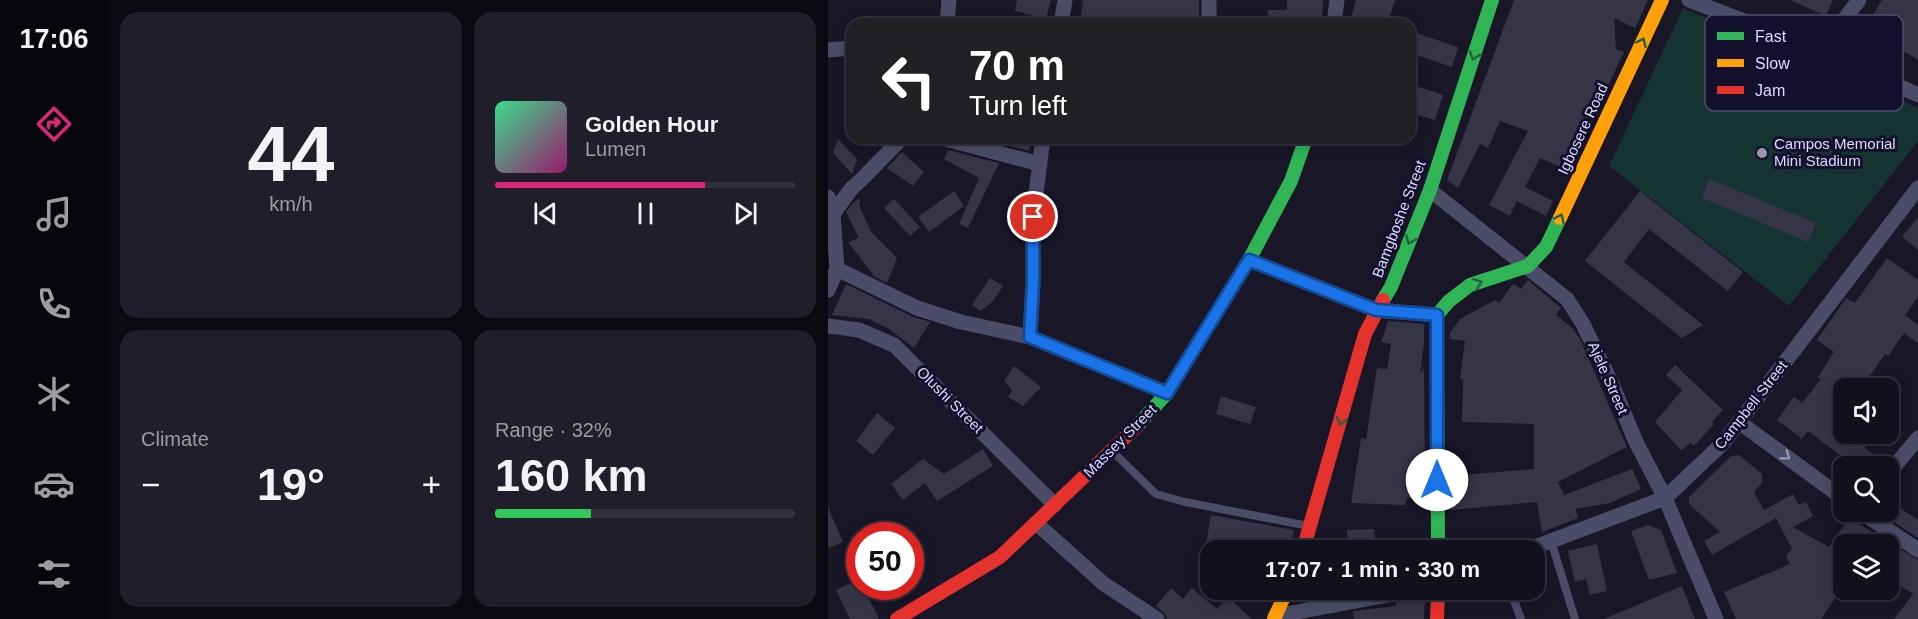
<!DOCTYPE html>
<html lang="en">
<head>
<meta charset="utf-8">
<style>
	body { margin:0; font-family:Helvetica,sans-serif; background:#1f1e2a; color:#f1f3f6; height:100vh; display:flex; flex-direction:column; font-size:22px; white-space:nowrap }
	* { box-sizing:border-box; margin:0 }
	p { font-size:20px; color:#9c9da4 }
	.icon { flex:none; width:33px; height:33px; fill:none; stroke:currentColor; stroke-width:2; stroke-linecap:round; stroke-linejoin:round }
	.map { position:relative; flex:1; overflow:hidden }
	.details { display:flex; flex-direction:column; gap:12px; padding:12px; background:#0a0910; width:720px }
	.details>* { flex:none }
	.hud { position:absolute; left:18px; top:18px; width:570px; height:126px; border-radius:18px; box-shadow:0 3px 15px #0003,0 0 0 2px #31303b; background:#202124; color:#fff; overflow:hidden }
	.fabs { position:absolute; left:1005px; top:378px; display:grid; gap:12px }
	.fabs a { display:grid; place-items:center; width:66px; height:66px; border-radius:12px; background:#12101d; box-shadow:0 3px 15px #0003,0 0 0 2px #31303b; font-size:30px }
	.speed { position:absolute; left:18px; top:522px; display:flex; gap:12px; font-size:30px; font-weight:700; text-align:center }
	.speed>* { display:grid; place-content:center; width:78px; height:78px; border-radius:50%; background:#12101d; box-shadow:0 3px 15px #0003,0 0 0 2px #31303b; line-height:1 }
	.speed .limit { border:9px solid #d22; background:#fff; color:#111 }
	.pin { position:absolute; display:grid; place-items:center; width:51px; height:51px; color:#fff; margin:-26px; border:3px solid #fff; border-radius:50%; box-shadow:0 2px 6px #0007 }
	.me { position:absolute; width:66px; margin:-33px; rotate:0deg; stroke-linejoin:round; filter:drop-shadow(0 0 4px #0008) }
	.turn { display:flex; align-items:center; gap:21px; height:126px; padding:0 24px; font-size:27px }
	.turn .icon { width:78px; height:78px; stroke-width:2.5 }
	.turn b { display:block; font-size:42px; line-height:51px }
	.big { font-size:45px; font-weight:600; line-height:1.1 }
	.details .card { flex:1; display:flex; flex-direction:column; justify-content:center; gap:9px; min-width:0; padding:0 21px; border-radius:18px; background:#1f1e2a }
	.details .dial { align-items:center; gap:0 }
	.dial b { font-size:78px; line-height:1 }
	.song { display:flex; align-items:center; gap:18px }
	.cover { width:72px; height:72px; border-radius:9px; background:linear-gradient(135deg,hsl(150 70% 55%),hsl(320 70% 35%)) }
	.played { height:6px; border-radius:3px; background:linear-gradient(90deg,#db2777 70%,#31303b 70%) }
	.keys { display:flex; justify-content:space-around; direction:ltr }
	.heat { display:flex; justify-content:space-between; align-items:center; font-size:33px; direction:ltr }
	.charge { height:9px; border-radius:4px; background:linear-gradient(90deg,#34c759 32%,#31303b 0) }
	.details .tiles { flex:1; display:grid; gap:12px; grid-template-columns:repeat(2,1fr) }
	.trip { position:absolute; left:372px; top:540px; width:345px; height:60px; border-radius:18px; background:#12101d; box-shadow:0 3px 15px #0003,0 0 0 2px #31303b; font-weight:600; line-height:60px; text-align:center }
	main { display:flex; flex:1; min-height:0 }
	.tab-bar { display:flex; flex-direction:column; width:108px; justify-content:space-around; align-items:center; background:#07060c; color:#9c9da4 }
	.tab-bar .icon { width:42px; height:42px }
	.tab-bar .active { color:#db2777 }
	.tab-bar b { font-size:27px; color:#f1f3f6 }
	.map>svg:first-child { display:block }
	.green { fill:#143331 }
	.building { fill:#363548 }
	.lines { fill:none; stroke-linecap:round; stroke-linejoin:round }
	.lane { stroke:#4b4c67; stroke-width:8 }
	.street { stroke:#4b4c67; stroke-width:15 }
	.fast { stroke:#30b455; stroke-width:14 }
	.slow { stroke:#ff9f0a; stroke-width:14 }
	.jam { stroke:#e5322d; stroke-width:14 }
	.oneway { stroke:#226241 }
	.oneway2 { stroke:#9494b3 }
	.route-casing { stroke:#114b97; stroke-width:15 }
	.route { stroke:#1a73e8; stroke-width:10 }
	.poi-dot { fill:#9897b3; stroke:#13102d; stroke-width:2 }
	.labels { text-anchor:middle; stroke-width:6; stroke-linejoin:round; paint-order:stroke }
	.street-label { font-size:15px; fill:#dddcff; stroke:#13102d }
	.poi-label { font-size:15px; fill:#dddcff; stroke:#13102d; text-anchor:start }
	.key { fill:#13102d; stroke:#504d6c; stroke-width:1.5 }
	.key-label { font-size:16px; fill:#dddcff }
</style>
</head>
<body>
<main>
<nav class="tab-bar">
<b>17:06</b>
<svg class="icon active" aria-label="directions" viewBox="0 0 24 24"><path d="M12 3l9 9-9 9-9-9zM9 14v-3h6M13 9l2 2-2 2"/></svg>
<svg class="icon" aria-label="music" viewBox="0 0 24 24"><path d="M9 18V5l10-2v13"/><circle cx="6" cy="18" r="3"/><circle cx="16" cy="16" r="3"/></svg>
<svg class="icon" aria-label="phone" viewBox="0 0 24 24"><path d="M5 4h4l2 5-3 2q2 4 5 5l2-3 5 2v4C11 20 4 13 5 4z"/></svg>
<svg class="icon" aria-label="climate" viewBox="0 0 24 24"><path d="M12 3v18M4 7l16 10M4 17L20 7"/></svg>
<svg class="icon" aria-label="car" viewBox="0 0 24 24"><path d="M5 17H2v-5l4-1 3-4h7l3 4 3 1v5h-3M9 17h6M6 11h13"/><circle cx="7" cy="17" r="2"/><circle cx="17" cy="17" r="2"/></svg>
<svg class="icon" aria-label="filters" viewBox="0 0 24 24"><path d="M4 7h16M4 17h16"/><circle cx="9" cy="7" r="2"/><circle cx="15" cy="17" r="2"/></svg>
</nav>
<section class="details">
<div class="tiles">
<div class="card dial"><b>44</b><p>km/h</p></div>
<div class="card">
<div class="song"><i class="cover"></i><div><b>Golden Hour</b><p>Lumen</p></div></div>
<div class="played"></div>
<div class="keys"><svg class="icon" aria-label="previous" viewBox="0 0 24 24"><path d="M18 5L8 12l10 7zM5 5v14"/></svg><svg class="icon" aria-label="pause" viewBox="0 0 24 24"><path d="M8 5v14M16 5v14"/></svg><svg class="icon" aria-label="next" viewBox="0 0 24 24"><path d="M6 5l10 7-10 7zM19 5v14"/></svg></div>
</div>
<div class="card"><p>Climate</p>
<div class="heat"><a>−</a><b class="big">19°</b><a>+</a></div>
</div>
<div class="card"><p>Range · 32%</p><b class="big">160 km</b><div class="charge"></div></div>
</div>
</section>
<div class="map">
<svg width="1090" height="619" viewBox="0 0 1090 619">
	<rect width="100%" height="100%" fill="#181627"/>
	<path class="green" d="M855,8L1090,108V141L961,306L781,166Z"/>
	<path class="building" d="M189,0H223L218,19L187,11Z
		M255,0H371V24H252Z
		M459,0H495L494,24H439L440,10H459Z
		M528,0H567L560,24H521Z
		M686,0H820L807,28L786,18L788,49L796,52L740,170L712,158L697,187L725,201L718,216L689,201L682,216L661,205L700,131L672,121L660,148L652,144L630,188L619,180Z
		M962,0H1005L998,16Z
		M1054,0H1090V60L1061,42L1059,44L1038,32L1047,16L1045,15Z
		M582,31L630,47L624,67L582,53Z
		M582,84L615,95L607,120L582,113Z
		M152,138H203L201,151Z
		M10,139L29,159L24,174L5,153Z
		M120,150L171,163L140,228L131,224L151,178L116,159Z
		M74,152L96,172L85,186L59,168Z
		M881,179L988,223L980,242L874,198Z
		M126,191L136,206L101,232L90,217Z
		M812,191L915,272L900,291L821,229L796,262L875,325L854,338L757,261Z
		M32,199L31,205L43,232L69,258L59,283L46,276L20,242L31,238L18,212L26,202Z
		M66,199L92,227L82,236L56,208Z
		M1090,217V250L1074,237Z
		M1059,258L1090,280V297L1077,315L1090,325V343L1076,333L1060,356L1057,354L1039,380L1051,388H1016V434H1048L1037,448L1056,463L1054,466H1027L980,431L974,439L949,420L966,397L974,403L993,379L990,377L1006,352L989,340L1018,298L1027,303Z
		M162,278L175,286L164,302L153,311L144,305Z
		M700,280L733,308L728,315L744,328L752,339L799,447L730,482L736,495L804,469L813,489L782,503L748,509L750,518L714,532L709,502L623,510L622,476L706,469V424L634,422L635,379H632L637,341L622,339V333L632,319L667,300L671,303L684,285L686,284L693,289Z
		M18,284L85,317L102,322L86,348L61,329L41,319L4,315Z
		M560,321L596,324V344L592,374L596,367L597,499L579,498L577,505L523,503L533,438L538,439L549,368L559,369L563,344L553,342Z
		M847,365L895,410L884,422L886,424L866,446L863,443L853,450L827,422L854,390L838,375Z
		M186,366L213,387L195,406L180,397L184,390L176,381Z
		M393,396L428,407L422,424L388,414Z
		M49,413L67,428L45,455L28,441Z
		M155,449L165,466L109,501L97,483L75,500L63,484L95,459L116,474Z
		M911,455L934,474V483L926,492L936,510L965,494L971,505L978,502L985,516L965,527L1001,547L1021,518L1090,560V619H1066L1085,594L1060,578V544H1016V585L993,619H908L896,592L962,564L958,556L964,549L948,518L884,555L876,541L892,532L861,504V497L903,456Z
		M1066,504L1090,520V538L1057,516Z
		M0,507L15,542L0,548Z
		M383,515L466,530L462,550L395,539L393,550H377Z
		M820,525L833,530L849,573L821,580L803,531Z
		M546,529L548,550H520L519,530Z
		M769,544L779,591L762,595L758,579L747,582L740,551Z
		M32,579V586H35L51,619H22L8,590Z
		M854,586L867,619H776Z
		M343,588L355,599L364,588L389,609L400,597L424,619H339L337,614L328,606Z
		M597,596L596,619H526L525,611L568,606V603Z"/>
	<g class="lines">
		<path class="lane" d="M285,452L328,494L357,502L481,526
			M723,541L747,619
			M682,590L693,619"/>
		<path class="street" d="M861,0L993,50L1090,95
			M119,24L121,0
			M233,24L237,0
			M381,24V0
			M506,24L509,0
			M0,50L24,48
			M993,50L1031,0
			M114,138L212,164
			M602,190L739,299L755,324L783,382L808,442L837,498L888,619
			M0,197L5,214L9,269L0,290
			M5,214L23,189L33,180L74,138
			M421,260L548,310L609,315
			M9,269L89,308L133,322L202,337L339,393
			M0,326L31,330L66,345L227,505
			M202,337L205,283V217L215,138
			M911,422L1016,499
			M1060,474L1090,438
			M1033,512L1090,550
			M208,523L276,584L329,619
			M699,550L837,498L895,443L1090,188
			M447,616L587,590"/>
		<path class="fast" d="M555,300L563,287L602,190L664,0
			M309,426L339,393L421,260L463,181L478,138
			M610,550L609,315L621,301L642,285L700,266L718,247L732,218"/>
		<path class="slow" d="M732,218L834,0
			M446,619L459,590"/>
		<path class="jam" d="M475,550L537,334L555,300
			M69,619L172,557L309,426
			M609,619L610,590"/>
	</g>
	<defs><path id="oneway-chevron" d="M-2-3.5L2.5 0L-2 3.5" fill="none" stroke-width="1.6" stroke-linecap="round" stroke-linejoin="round" transform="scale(1.5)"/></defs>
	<g class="oneway">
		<use href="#oneway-chevron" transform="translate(814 42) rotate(-65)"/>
		<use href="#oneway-chevron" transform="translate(646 56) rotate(108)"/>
		<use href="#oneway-chevron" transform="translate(732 218) rotate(-65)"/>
		<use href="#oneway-chevron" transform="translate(582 240) rotate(112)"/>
		<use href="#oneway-chevron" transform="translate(650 283) rotate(-20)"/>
		<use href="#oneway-chevron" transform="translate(513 421) rotate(106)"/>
	</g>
	<use class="oneway2" href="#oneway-chevron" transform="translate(958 456) rotate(37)"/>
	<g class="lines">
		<defs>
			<path id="route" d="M205,217V283L202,337L339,393L421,260L548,310L609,315V480"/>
		</defs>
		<use href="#route" class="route-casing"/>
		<use href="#route" class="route"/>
	</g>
	<circle class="poi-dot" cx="934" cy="153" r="6"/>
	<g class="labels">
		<g class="street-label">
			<text transform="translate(755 129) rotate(-65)" y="5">Igbosere Road</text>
			<text transform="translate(571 219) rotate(-69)" y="5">Bamgboshe Street</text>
			<text transform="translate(780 378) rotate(66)" y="5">Ajele Street</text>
			<text transform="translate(122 400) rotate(45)" y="5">Olushi Street</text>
			<text transform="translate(923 405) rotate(-52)" y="5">Campbell Street</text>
			<text transform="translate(292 441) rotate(-45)" y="5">Massey Street</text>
		</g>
		<g class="poi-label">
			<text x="946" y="149">Campos Memorial<tspan x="946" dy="17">Mini Stadium</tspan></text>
		</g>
	</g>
	<rect x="877" y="15" width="198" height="96" rx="9" class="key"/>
	<rect x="889" y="32" width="27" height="8" fill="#30b455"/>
	<rect x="889" y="59" width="27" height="8" fill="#ff9f0a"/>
	<rect x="889" y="86" width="27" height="8" fill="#e5322d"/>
	<g class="key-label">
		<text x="927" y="42">Fast</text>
		<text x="927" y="69">Slow</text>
		<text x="927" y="96">Jam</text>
	</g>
</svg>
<div class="fabs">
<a><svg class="icon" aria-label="sound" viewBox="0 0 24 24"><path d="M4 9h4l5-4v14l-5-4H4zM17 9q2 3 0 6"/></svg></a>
<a><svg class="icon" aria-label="search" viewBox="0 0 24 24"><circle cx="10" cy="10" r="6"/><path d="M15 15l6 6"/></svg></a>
<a><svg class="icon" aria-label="layers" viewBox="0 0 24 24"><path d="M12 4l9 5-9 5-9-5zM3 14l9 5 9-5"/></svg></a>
</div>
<div class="speed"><div class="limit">50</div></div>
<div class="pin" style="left:205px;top:217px;background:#d93025"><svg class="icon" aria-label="arrive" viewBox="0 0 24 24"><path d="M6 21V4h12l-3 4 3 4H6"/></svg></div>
<svg class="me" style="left:609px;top:480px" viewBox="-20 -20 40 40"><circle r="19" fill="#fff"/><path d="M0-13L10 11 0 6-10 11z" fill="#1a73e8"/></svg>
<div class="trip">17:07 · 1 min · 330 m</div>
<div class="hud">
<div class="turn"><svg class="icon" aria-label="left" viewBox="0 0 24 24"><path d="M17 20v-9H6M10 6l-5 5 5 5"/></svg><div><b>70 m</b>Turn left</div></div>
</div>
</div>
</main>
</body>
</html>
